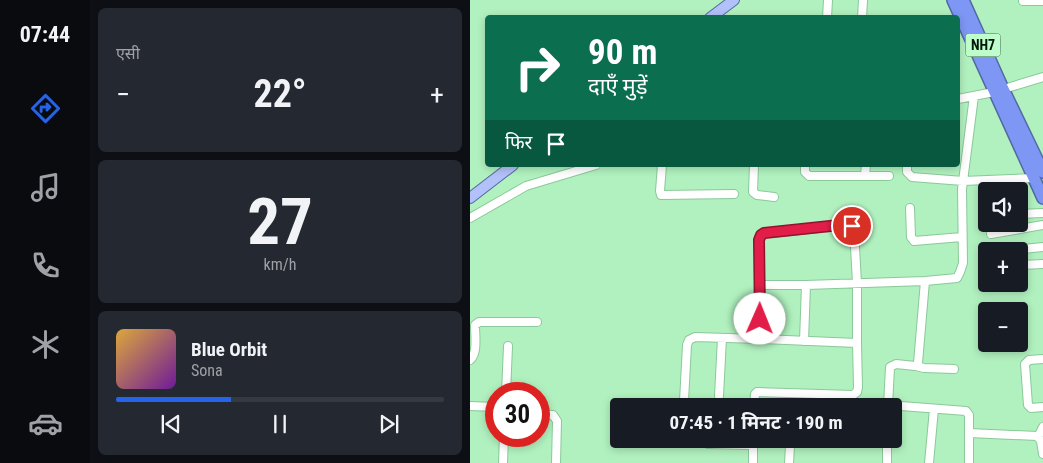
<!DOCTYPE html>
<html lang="hi">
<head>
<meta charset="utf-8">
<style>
	body { margin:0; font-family:"Roboto Condensed","Noto Sans Devanagari",sans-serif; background:#242831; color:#f1f3f6; height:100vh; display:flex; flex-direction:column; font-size:19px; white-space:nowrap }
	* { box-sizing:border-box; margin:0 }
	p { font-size:16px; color:#9ea1a6 }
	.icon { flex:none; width:28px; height:28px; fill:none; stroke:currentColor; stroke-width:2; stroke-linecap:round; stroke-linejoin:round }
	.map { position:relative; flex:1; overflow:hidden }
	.drawer { display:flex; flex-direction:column; gap:8px; padding:8px; background:#0d0f14; width:380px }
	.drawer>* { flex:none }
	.hud { position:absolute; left:15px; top:15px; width:475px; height:152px; border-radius:5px; box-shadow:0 2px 8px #0003; background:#0b6e4f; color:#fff; overflow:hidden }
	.tools { position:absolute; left:508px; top:182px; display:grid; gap:10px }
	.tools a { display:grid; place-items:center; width:50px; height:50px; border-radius:5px; background:#171b24; box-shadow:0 2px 8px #0003; font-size:25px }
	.speed { position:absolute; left:15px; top:382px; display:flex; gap:10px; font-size:25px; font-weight:700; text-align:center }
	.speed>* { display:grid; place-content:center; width:65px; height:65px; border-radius:50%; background:#171b24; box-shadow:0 2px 8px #0003; line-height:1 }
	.speed .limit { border:8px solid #d22; background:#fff; color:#111 }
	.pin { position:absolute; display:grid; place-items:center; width:42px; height:42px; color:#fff; margin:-21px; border:2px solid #fff; border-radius:50%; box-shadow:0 1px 5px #0007 }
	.me { position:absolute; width:55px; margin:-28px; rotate:1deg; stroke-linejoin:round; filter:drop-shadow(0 0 4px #0008) }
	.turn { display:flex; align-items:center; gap:18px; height:105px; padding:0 20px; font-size:22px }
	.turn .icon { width:65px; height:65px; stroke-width:2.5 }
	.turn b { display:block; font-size:35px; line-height:42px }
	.then { display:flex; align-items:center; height:48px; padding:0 20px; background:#0003; gap:10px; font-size:19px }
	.big { font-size:38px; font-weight:700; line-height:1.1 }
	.drawer .widget { flex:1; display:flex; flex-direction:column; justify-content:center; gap:8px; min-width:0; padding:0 18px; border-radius:8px; background:#242831 }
	.drawer .dial { align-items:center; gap:0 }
	.dial b { font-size:65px; line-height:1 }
	.song { display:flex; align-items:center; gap:15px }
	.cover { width:60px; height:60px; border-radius:8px; background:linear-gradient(135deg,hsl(40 70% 55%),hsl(280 70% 35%)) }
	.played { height:5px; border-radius:2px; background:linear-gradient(90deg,#2563eb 35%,#363941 35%) }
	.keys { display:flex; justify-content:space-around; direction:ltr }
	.heat { display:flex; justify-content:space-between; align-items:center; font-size:28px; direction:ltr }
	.trip { position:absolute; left:140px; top:398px; width:292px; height:50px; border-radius:5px; background:#171b24; box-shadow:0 2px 8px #0003; font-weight:700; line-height:50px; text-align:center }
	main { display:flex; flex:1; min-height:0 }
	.dock { display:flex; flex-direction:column; width:90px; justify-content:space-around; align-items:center; background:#090b0e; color:#9ea1a6 }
	.dock .icon { width:35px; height:35px }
	.dock .active { color:#2563eb }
	.dock b { font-size:22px; color:#f1f3f6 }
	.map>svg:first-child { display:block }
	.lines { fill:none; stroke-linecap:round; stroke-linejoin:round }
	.minor-casing { stroke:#8ac999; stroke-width:10 }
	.major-casing { stroke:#526aa1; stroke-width:12 }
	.highway-casing { stroke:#526aa1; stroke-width:14 }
	.minor { stroke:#fff; stroke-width:8 }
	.major { stroke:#b2c1f9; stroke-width:10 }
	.highway { stroke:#7e97f5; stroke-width:11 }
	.route-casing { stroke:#92132f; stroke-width:12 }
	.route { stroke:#e11d48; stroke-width:9 }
	.labels { text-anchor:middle; stroke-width:4; stroke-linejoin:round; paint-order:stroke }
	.shield { fill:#befecc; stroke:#395c41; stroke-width:1 }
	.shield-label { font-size:14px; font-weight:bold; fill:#001706 }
</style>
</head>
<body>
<main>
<nav class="dock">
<b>07:44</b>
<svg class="icon active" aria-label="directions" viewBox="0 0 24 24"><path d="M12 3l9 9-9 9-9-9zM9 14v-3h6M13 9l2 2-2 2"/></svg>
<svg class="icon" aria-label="music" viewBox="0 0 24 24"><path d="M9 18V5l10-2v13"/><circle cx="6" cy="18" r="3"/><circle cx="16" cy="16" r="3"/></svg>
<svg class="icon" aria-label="phone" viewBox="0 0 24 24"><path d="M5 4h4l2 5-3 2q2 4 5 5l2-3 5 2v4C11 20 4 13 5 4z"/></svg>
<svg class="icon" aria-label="climate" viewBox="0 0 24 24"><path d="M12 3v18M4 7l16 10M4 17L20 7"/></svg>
<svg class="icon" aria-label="car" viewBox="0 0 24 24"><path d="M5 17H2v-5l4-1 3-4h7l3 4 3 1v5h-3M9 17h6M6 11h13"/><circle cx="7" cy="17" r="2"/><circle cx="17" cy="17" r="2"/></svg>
</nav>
<section class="drawer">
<div class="widget"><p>एसी</p>
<div class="heat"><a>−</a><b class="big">22°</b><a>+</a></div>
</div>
<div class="widget dial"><b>27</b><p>km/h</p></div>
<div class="widget">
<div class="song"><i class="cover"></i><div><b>Blue Orbit</b><p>Sona</p></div></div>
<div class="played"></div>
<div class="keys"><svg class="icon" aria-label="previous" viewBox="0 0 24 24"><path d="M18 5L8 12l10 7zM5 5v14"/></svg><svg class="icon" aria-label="pause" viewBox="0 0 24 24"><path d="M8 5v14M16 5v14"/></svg><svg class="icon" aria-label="next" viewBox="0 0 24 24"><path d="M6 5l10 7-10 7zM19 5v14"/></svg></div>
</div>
</section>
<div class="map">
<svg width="573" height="463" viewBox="0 0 573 463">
	<rect width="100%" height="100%" fill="#b1f1bf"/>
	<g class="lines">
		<defs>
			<path id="minor" d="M553,1H573
				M357,18L358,0
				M392,18L393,0
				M488,99L524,92L573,77
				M192,165L190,191L191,195L264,194
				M284,165L283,192L287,195L304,197
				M335,165V172L339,176H419
				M437,165V172L442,177L493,181L564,178
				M395,175L396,165
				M440,208L441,237L444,241L492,237
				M549,214L573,213
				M0,218L56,186L126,165
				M521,234L573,225
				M533,251L573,247
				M551,265L573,264
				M290,285H336L334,341
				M336,285L455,281L487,278L490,272L493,263L492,189L504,96
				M573,359L559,360L555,364L558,405L561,408L573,407
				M0,360C8,353 5,336 5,325L9,322H67
				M446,366L454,368L484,369
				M36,394L38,346
				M249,396L252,338
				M214,401L217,345L219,340L225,337L290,339
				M418,405L496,411L499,415V463
				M0,406L26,407
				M284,406L285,394L287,392L383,395L387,392L388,387L387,343L290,339L289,239L292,234L379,225L384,229L387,283V343
				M418,406L420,367L426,364L445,366L448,363L455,281
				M69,414L83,415L87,421L86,463
				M499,433L567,436L571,441L573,454
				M568,437L573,427
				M238,444L283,445
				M33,463L34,436
				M283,463V439
				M319,463L320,446L322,443L378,442
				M417,463V439
				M459,463L464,409"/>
			<path id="major" d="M240,18L264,0
				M0,198L43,165"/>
			<path id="highway" d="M483,0L573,198
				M493,0L533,89L573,172"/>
		</defs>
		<use href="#minor" class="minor-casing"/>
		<use href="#major" class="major-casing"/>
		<use href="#highway" class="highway-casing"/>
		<use href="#minor" class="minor"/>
		<use href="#major" class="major"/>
		<use href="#highway" class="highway"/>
	</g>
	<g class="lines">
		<defs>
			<path id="route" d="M290,319L289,240L291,235L294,233L379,224L382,226"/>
		</defs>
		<use href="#route" class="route-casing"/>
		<use href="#route" class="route"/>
	</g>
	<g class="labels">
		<rect class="shield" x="495.5" y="33.5" width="35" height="23" rx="4"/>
		<g class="shield-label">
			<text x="513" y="50">NH7</text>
		</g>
	</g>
</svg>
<div class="tools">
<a><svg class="icon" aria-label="sound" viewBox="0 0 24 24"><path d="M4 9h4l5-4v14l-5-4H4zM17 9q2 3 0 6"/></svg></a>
<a>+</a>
<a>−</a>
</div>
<div class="speed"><div class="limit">30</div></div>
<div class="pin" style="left:382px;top:226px;background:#d93025"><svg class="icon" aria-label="arrive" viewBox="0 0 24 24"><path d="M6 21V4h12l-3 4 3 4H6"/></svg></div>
<svg class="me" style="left:290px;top:319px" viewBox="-20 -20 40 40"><circle r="19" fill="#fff"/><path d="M0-13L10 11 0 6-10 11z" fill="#e11d48"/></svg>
<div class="trip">07:45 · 1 मिनट · 190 m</div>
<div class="hud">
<div class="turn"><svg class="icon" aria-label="right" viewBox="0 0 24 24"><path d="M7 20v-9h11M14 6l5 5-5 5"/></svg><div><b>90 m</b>दाएँ मुड़ें</div></div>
<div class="then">फिर<svg class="icon" aria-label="arrive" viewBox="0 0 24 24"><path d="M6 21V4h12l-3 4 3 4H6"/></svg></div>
</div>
</div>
</main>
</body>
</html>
